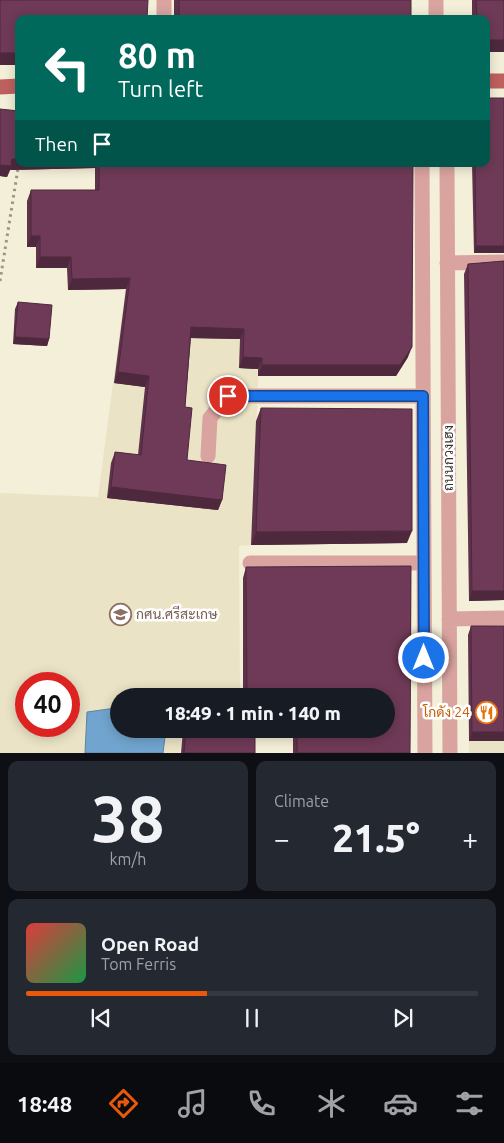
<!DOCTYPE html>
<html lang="en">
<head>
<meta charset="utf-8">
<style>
	body { margin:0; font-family:Ubuntu,Sarabun,sans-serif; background:#242831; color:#f1f3f6; height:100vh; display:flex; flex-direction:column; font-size:19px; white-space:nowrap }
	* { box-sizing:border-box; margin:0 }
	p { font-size:16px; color:#9ea1a6 }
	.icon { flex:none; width:28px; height:28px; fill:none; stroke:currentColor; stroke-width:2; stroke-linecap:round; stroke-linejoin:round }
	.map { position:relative; height:753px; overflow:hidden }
	.sheet { display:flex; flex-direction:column; gap:8px; padding:8px; background:#0d0f14; flex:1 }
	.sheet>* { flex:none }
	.top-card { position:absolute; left:15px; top:15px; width:475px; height:152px; border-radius:10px; box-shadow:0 2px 12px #0003; background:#00695c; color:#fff; overflow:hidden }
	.speed { position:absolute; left:15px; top:672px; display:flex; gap:10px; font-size:25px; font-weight:700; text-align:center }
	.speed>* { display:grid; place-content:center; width:65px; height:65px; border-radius:50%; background:#171b24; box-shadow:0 2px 12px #0003; line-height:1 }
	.speed .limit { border:8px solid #d22; background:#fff; color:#111 }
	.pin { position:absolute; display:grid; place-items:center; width:42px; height:42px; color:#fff; margin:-21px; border:2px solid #fff; border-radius:50%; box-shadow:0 1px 5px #0007 }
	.me { position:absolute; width:55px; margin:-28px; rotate:0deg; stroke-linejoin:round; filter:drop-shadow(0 0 4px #0008) }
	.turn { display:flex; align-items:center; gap:18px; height:105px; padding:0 20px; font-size:22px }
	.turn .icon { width:65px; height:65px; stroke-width:2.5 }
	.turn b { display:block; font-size:35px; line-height:42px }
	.then { display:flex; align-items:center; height:48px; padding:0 20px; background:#0003; gap:10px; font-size:19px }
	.big { font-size:38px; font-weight:800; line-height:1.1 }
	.sheet .card { flex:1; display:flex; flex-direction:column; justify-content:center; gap:8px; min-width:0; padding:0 18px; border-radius:10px; background:#242831 }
	.sheet .dial { align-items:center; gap:0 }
	.dial b { font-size:65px; line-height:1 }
	.song { display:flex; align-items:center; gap:15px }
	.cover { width:60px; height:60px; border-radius:8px; background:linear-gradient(135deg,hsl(0 70% 55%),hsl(140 70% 35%)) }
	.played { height:5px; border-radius:2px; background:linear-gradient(90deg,#ea580c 40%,#363941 40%) }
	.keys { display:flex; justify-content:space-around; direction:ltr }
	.heat { display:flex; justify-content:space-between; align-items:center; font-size:28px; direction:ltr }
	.sheet .tiles { flex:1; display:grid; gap:8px; grid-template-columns:1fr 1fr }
	.card:last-child { grid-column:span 2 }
	.trip { position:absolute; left:110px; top:688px; width:285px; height:50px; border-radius:25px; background:#171b24; box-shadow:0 2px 12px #0003; font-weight:800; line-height:50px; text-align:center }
	.dock { display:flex; height:80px; justify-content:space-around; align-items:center; background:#090b0e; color:#9ea1a6 }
	.dock .icon { width:35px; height:35px }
	.dock .current { color:#ea580c }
	.dock b { font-size:22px; color:#f1f3f6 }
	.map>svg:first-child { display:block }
	.built { fill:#eae3c6; fill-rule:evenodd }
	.water { fill:#71a5cf; stroke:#5f839e }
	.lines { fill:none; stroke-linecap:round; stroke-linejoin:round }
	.path { stroke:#9a9686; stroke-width:3; stroke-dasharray:2.5 4; stroke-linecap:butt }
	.minor { stroke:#d9a3a0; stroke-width:15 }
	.major { stroke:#be605e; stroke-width:15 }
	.wall { fill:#5f324b }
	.shaded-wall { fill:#4e293d }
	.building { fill:#6f3a57; stroke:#4e293d }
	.route-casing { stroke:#114b97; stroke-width:12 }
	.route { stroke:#1a73e8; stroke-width:9 }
	.labels { text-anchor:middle; stroke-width:5; stroke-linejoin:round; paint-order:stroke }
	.street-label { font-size:14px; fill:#36342b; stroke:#fff }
	.education-label { font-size:14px; fill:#785e54; stroke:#fff; text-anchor:start }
	.food-label { font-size:14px; fill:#c56008; stroke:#fff; text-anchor:end }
</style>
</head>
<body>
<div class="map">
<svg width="504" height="753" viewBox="0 0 504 753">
	<rect width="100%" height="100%" fill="#f4efd8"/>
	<path class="built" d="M263,268L251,545L239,546L240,696H119V729H182L180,753H0V493L98,497L126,284ZM26,684H69V726H26Z
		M469,741H504V753H469Z"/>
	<path class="water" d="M116,708L119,709V729H166L163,753H85L87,712Z"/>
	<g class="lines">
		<path class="path" d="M0,281L19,162"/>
		<path class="minor" d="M164,19V0
			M436,19V0
			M422,164L425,753
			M447,164L450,753
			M447,263L504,262
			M208,456L210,418L228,396H423
			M250,563H424
			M449,619L504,618"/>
		<path class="major" d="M486,81H504
			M0,87L19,86"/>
	</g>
	<path class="wall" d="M174,0H411V19H174Z
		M472,0H504V52H486V19H472Z
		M504,98V253H474L472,164H486Z
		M0,109L19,164H413L408,357L396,376H258V369L239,368L240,339L191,338L185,407L187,460L222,500L218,510L107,498L111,463L115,452L138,455L145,387L114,383L126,289L68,290L67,268H36V247H27V201L31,190H95V168L10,170L7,177L0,176Z
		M504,261V600L469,601L464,274L468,264Z
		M18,302L49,339L47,346L13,344L15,309Z
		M261,408L407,543L251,545L256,421Z
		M411,566L410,753H293V729H386V696H188L189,692L243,693V578L246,567Z
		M471,626L504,741H469L468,635Z
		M183,729H255V753H181Z"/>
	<path class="shaded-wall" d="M486,40H504V52H486Z
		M0,53H19V65H0Z
		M12,159H19V164H96L95,168L10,170L7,177L0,176V165Z
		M31,236H40L36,247H27Z
		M476,246H504V253H474Z
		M40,257H71L67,268H36Z
		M130,278L126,289L68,290L72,279Z
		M191,327L244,329L240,339L188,338Z
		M15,337L49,339L47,346L13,344Z
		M412,347L408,357L396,376H258L262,365Z
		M243,357L262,358L258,369L239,368Z
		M118,372L149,376L145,387L114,383Z
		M111,487L222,500L218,510L107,498Z
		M412,531L407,543L251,545L256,532Z
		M472,591H504V600L469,601Z
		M472,732H504V741H469Z"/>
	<path class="building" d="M0,0H148L147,19H19V53H0Z
		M179,0H411V19H179Z
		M476,0H504V40H486V19H477Z
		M486,98H504V246H476L475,164H486Z
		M0,109L19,111V159H12L11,166L0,165Z
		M99,164H413L412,347L400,365H262V358L243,357L244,329L191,327L185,407L192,408L187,460L226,465L222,500L111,487L115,452L141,455L149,376L118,372L130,278L72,279L71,257H40V236H31V190H99Z
		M504,261V591H472L468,264Z
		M18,302L52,305L49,339L15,337Z
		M261,408L412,409V531L256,532Z
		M411,566L410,753H297V729H386V696H189V692L247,693L246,567Z
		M471,626H504V732H472Z
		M186,729H255V753H184Z"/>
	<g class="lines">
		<defs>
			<path id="route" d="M228,396H423L424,658"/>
		</defs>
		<use href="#route" class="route-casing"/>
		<use href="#route" class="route"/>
	</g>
	<defs>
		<symbol id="school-ring" viewBox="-11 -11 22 22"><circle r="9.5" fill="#fff" stroke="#8d6e63" stroke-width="1.5"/><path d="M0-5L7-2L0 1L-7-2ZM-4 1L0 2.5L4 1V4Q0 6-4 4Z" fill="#8d6e63"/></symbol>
		<symbol id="restaurant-ring" viewBox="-11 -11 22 22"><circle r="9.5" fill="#fff" stroke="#e8710a" stroke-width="1.5"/><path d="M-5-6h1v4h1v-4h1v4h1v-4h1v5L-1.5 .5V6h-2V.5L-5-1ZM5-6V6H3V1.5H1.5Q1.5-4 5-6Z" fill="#e8710a"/></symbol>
	</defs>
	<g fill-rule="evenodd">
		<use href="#school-ring" x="108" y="602" width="25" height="25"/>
		<use href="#restaurant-ring" x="474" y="700" width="25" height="25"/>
	</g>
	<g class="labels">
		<g class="street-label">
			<text transform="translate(448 458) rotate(-90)" y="5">ถนนกวงเฮง</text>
		</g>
		<g class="education-label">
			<text x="136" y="619">กศน.ศรีสะเกษ</text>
		</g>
		<g class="food-label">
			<text x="470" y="717">โกดัง 24</text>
		</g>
	</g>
</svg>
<div class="speed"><div class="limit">40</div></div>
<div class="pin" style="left:228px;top:396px;background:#d93025"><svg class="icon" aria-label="arrive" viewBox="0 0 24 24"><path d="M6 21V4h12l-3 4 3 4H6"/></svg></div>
<svg class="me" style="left:424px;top:658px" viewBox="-20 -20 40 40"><circle r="17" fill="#1a73e8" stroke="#fff" stroke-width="3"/><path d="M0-11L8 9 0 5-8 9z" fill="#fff"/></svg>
<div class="trip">18:49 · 1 min · 140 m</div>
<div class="top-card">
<div class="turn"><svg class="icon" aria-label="left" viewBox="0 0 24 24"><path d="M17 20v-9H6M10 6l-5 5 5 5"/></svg><div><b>80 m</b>Turn left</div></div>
<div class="then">Then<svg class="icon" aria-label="arrive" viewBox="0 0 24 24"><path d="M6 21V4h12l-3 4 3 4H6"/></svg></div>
</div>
</div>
<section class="sheet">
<div class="tiles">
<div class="card dial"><b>38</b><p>km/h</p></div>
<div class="card"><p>Climate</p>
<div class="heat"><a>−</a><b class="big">21.5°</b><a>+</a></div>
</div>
<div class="card">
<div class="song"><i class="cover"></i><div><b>Open Road</b><p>Tom Ferris</p></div></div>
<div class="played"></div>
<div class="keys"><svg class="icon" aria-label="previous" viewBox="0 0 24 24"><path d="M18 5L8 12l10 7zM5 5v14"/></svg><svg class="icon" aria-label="pause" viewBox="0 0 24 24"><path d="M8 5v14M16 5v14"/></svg><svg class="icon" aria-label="next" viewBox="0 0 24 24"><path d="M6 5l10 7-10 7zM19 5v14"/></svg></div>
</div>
</div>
</section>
<nav class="dock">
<b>18:48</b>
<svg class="icon current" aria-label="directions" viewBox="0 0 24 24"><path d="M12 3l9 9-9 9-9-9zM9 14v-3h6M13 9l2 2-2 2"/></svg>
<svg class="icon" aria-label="music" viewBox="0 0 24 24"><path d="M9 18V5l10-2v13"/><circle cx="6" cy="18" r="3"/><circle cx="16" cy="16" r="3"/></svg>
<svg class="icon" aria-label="phone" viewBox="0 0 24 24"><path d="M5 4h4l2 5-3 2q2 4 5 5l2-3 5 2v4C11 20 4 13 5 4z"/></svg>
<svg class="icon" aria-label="climate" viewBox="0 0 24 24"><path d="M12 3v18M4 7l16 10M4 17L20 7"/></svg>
<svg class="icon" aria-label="car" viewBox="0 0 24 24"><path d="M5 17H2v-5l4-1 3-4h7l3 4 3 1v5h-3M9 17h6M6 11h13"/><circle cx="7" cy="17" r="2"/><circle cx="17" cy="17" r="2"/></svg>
<svg class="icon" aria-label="filters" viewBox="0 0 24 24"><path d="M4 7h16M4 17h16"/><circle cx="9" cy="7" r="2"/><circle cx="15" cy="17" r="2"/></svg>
</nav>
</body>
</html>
